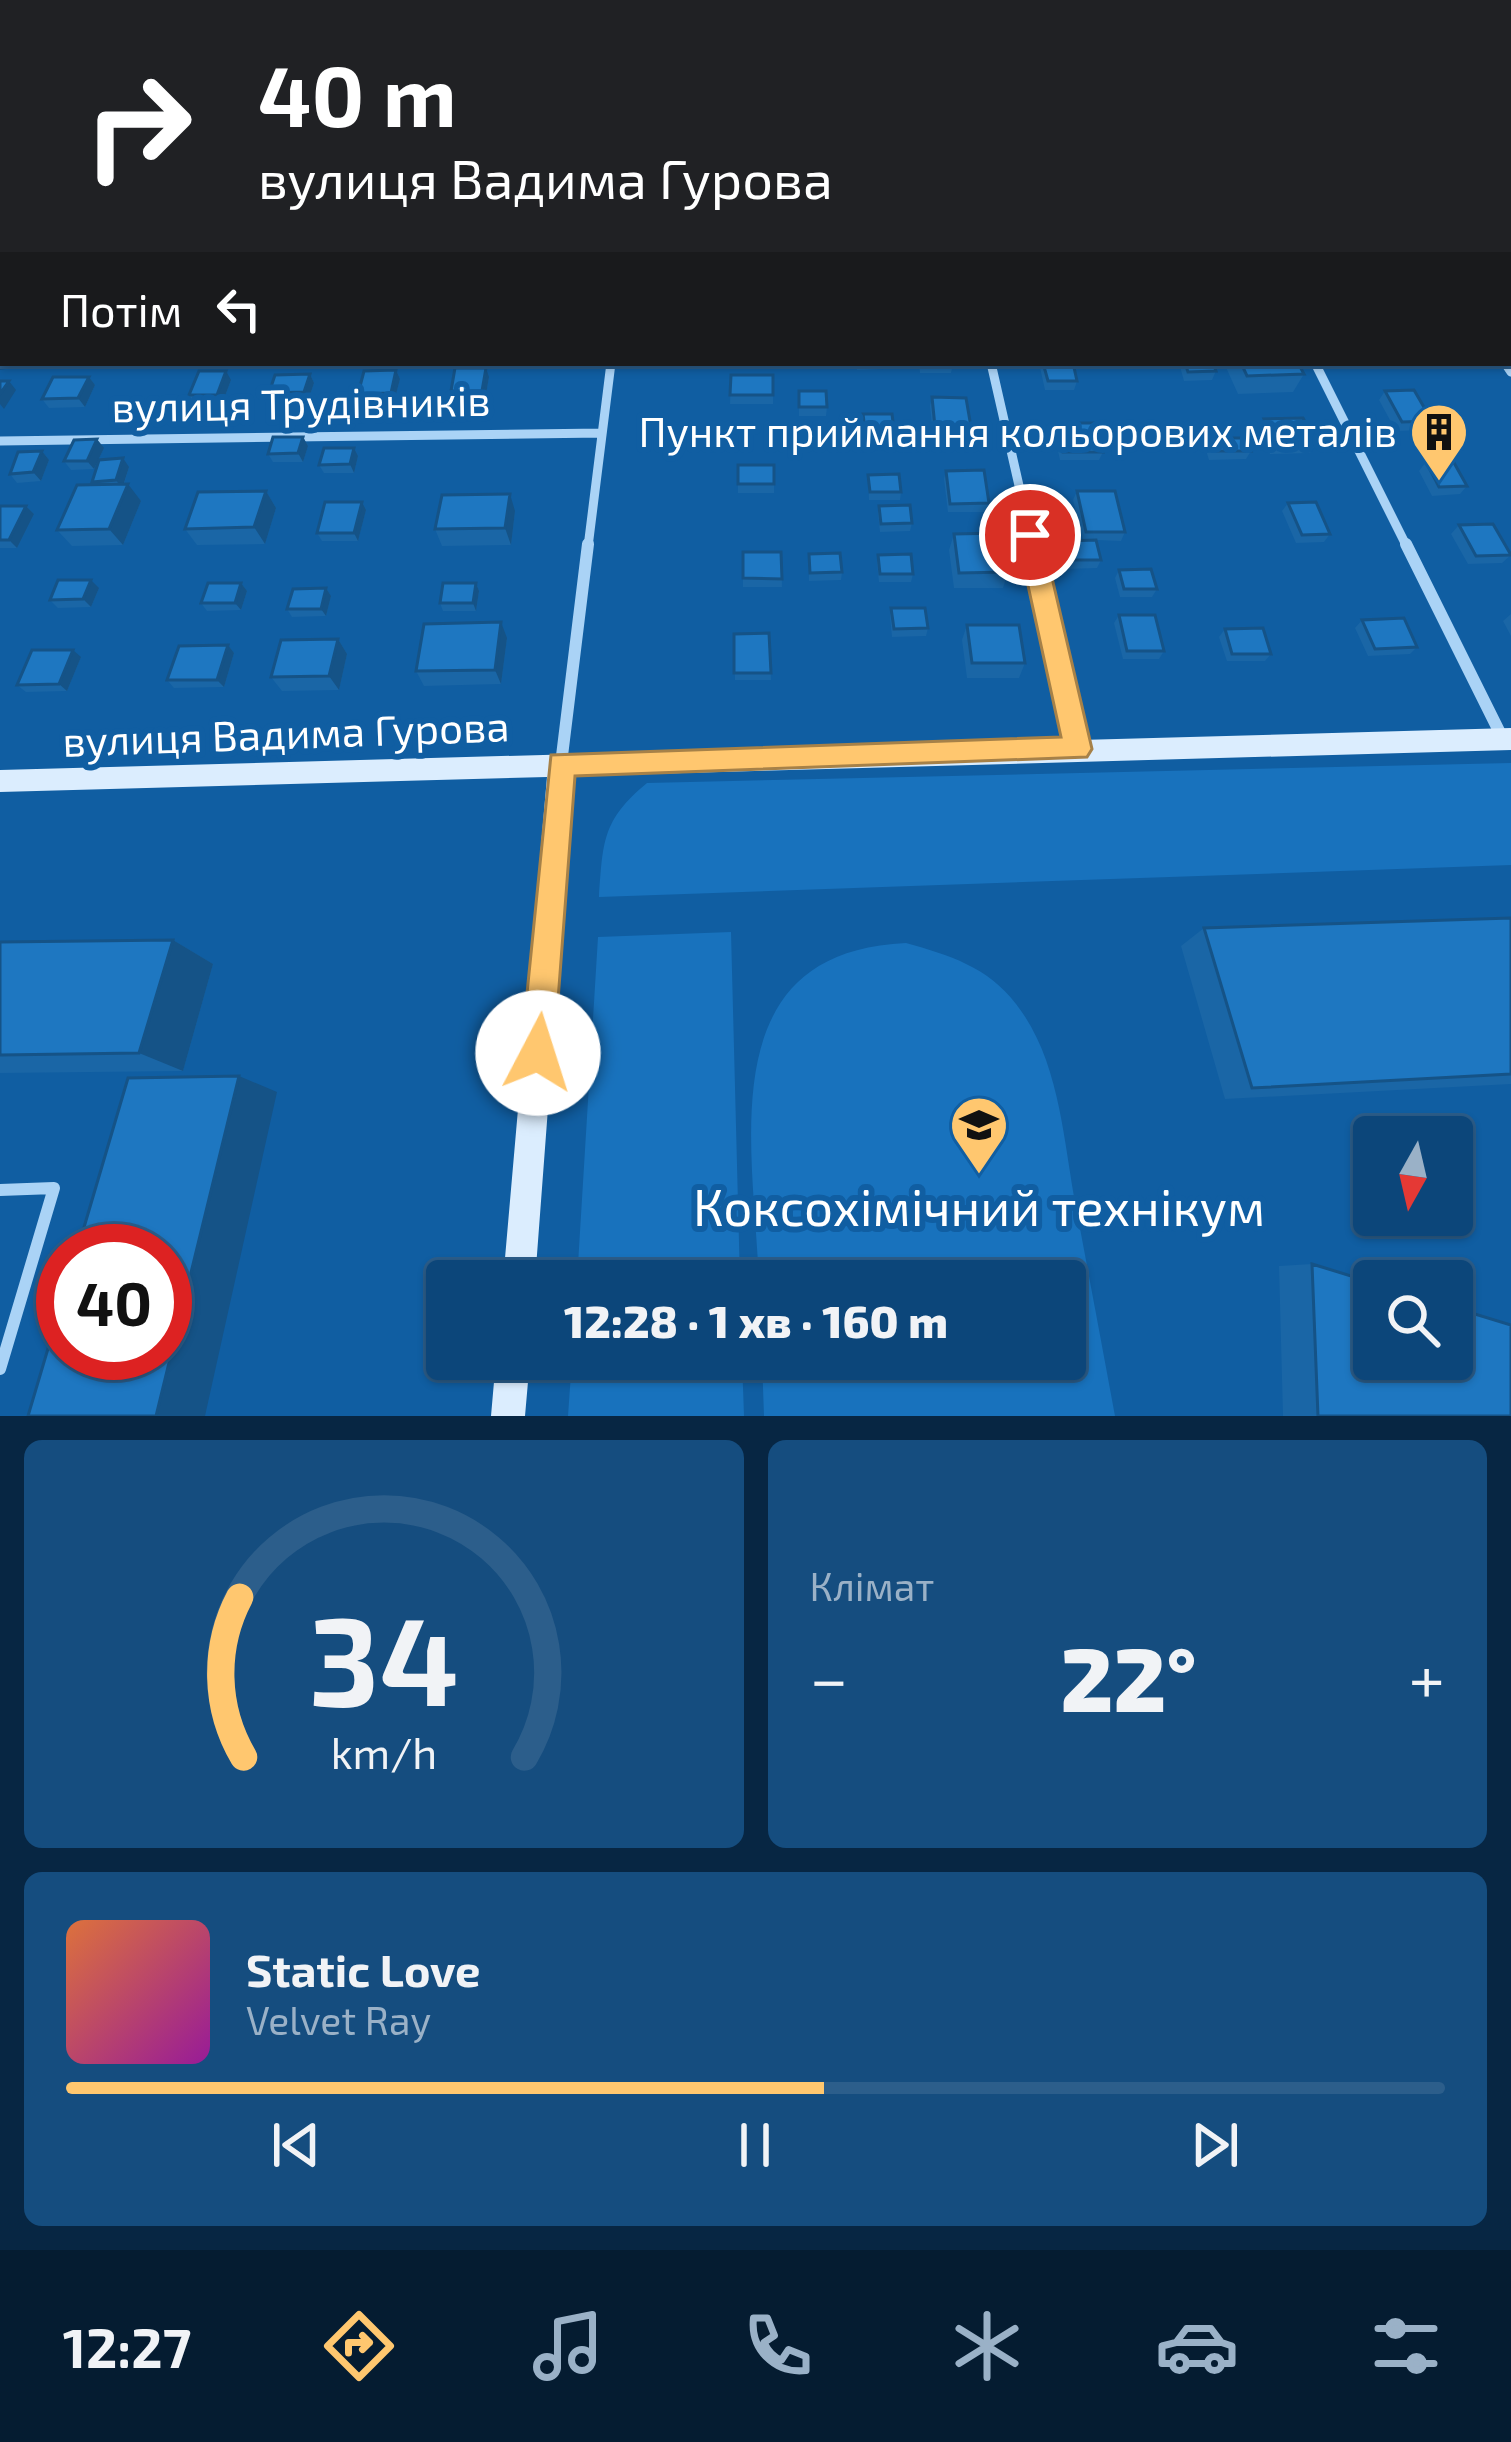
<!DOCTYPE html>
<html lang="uk">
<head>
<meta charset="utf-8">
<style>
	body { margin:0; font-family:"Exo 2",sans-serif; background:#154d7f; color:#f1f3f6; height:100vh; display:flex; flex-direction:column; font-size:45px; white-space:nowrap }
	* { box-sizing:border-box; margin:0 }
	p { font-size:39px; color:#9ab1c7 }
	.icon { flex:none; width:66px; height:66px; fill:none; stroke:currentColor; stroke-width:2; stroke-linecap:round; stroke-linejoin:round }
	.map { position:relative; height:1416px; overflow:hidden }
	.side { display:flex; flex-direction:column; gap:24px; padding:24px; background:#072643; flex:1 }
	.side>* { flex:none }
	.hud { position:absolute; left:0px; top:0px; width:1512px; height:366px; box-shadow:0 3px 9px #0004,0 0 0 3px #2c5e8b; background:#202124; color:#fff; overflow:hidden }
	.needle { width:78px; rotate:188deg }
	.buttons { position:absolute; left:1353px; top:1116px; display:grid; gap:24px }
	.buttons a { display:grid; place-items:center; width:120px; height:120px; border-radius:12px; background:#0c467a; box-shadow:0 3px 9px #0004,0 0 0 3px #2c5e8b; font-size:60px }
	.speed { position:absolute; left:36px; top:1224px; display:flex; gap:24px; font-size:60px; font-weight:700; text-align:center }
	.speed>* { display:grid; place-content:center; width:156px; height:156px; border-radius:50%; background:#0c467a; box-shadow:0 3px 9px #0004,0 0 0 3px #2c5e8b; line-height:1 }
	.speed .limit { border:18px solid #d22; background:#fff; color:#111 }
	.pin { position:absolute; display:grid; place-items:center; width:102px; height:102px; color:#fff; margin:-51px; border:6px solid #fff; border-radius:50%; box-shadow:0 3px 12px #0007 }
	.me { position:absolute; width:132px; margin:-66px; rotate:5deg; stroke-linejoin:round; filter:drop-shadow(0 0 9px #0008) }
	.turn { display:flex; align-items:center; gap:42px; height:252px; padding:0 60px; font-size:54px }
	.turn .icon { width:156px; height:156px; stroke-width:2.5 }
	.turn b { display:block; font-size:84px; line-height:102px }
	.then { display:flex; align-items:center; height:114px; padding:0 60px; background:#0003; gap:24px; font-size:45px }
	.big { font-size:90px; font-weight:800; line-height:1.1 }
	.side .tile { flex:1; display:flex; flex-direction:column; justify-content:center; gap:18px; min-width:0; padding:0 42px; border-radius:18px; background:#154d7f }
	.side .dial { align-items:center; gap:0 }
	.dial svg { height:312px; overflow:visible; fill:none; stroke:#2c5e8b; stroke-width:7; stroke-linecap:round; text-anchor:middle }
	.dial text { fill:#f1f3f6; stroke:none }
	.song { display:flex; align-items:center; gap:36px }
	.cover { width:144px; height:144px; border-radius:18px; background:linear-gradient(135deg,hsl(20 70% 55%),hsl(300 70% 35%)) }
	.played { height:12px; border-radius:6px; background:linear-gradient(90deg,#ffc76f 55%,#2c5e8b 55%) }
	.keys { display:flex; justify-content:space-around; direction:ltr }
	.heat { display:flex; justify-content:space-between; align-items:center; font-size:66px; direction:ltr }
	.side .tiles { flex:1; display:grid; gap:24px; grid-template-columns:1fr 1fr }
	.tile:last-child { grid-column:span 2 }
	.trip { position:absolute; left:426px; top:1260px; width:660px; height:120px; border-radius:12px; background:#0c467a; box-shadow:0 3px 9px #0004,0 0 0 3px #2c5e8b; font-weight:800; line-height:120px; text-align:center }
	.dock { display:flex; height:192px; justify-content:space-around; align-items:center; background:#051c31; color:#9ab1c7 }
	.dock .icon { width:84px; height:84px }
	.dock .selected { color:#ffc76f }
	.dock b { font-size:54px; color:#f1f3f6 }
	.map>svg:first-child { display:block }
	.green { fill:#1872bd }
	.lines { fill:none; stroke-linecap:round; stroke-linejoin:round }
	.lane { stroke:#aad3f6; stroke-width:12 }
	.street-far1 { stroke:#aad3f6; stroke-width:9 }
	.street { stroke:#aad3f6; stroke-width:12 }
	.secondary { fill:#dbedfe; fill-rule:evenodd }
	.wall { fill:#1a66a6 }
	.shaded-wall { fill:#155387 }
	.building { fill:#1e77c1; stroke:#155387; stroke-width:3 }
	.route { fill:#ffc76f; stroke:#a68148; stroke-width:3 }
	.labels { text-anchor:middle; stroke-width:12; stroke-linejoin:round; paint-order:stroke }
	.street-label { font-size:42px; fill:#fff; stroke:#105ea2 }
	.poi-label { font-size:42px; fill:#fff; stroke:#105ea2; text-anchor:end }
	.near-poi-label { font-size:51px; fill:#fff; stroke:#105ea2 }
</style>
</head>
<body>
<div class="map">
<svg width="1511" height="1416" viewBox="0 0 1511 1416">
	<rect width="100%" height="100%" fill="#105ea2"/>
	<path class="green" d="M0,0H1150L3,3L0,247Z
		M1511,763V865L599,897C603,842 602,820 647,783Z
		M731,932L740,1281H577L598,937Z
		M906,943C949,955 988,967 1016,1004C1060,1060 1063,1139 1076,1207C1089,1276 1102,1346 1115,1416H764L762,1359H1065V1281H759C753,1143 711,952 906,943Z
		M572,1359H742L744,1416H568Z"/>
	<g class="lines">
		<path class="lane" d="M0,1190L54,1188L0,1369"/>
		<path class="street-far1" d="M991,363L1033,547
			M1315,363L1407,547
			M1505,363L1511,372
			M0,441L602,433
			M588,547L611,363"/>
		<path class="street" d="M1032,544L1078,749
			M1406,544L1503,739
			M561,764L588,544"/>
		<path class="secondary" d="M1511,728V750L573,776L535,1281H503L547,777L0,792V770Z
			M496,1359H530L525,1416H491Z"/>
	</g>
	<path class="wall" d="M857,363H884L883,369L857,370Z
		M919,363H953L951,373H920Z
		M1039,363H1073L1077,381L1074,390H1045Z
		M1109,363H1139L1137,366L1110,367Z
		M1179,363H1213L1216,371L1212,380L1184,381Z
		M1224,363H1298L1304,374L1293,392L1238,394Z
		M396,370L400,379L394,402L362,403L358,394Z
		M310,374L314,383L308,401L273,402L269,393Z
		M731,375H773V404H730Z
		M89,377L95,385L85,407L49,408L42,399Z
		M489,377L485,400H454L451,391Z
		M231,380L222,404H194L189,395Z
		M799,391L827,407L826,416H799Z
		M1385,391L1432,421L1425,430L1396,431L1379,400Z
		M932,397L971,427L969,436H933L930,406Z
		M863,414L894,430L892,438L863,439Z
		M1264,419L1316,444L1310,453L1270,454L1259,428Z
		M1057,423L1103,452L1099,460H1060L1054,432Z
		M303,437L308,446L303,462H273L268,454Z
		M1210,438L1251,451L1246,459L1209,460L1205,447Z
		M104,448L94,469L71,470L64,461Z
		M354,448L358,456L354,473H324L319,465Z
		M42,451L49,460L41,481L17,483L10,474Z
		M1426,462L1467,486L1460,494L1432,496L1419,471Z
		M738,465H774V493H738Z
		M129,467L124,484L141,501L123,545L72,546L57,530L94,484L92,482Z
		M946,471L989,503L987,512H948L944,479Z
		M868,475L901,492L900,500H869Z
		M266,491L276,508L265,544L197,545L185,529Z
		M1077,491L1125,532L1121,541L1096,540L1101,560L1097,568L1066,569L1061,549L1065,541L1083,540L1073,500Z
		M362,502L366,510L358,541H322L317,533Z
		M1288,503L1330,534L1324,542L1296,543L1282,511Z
		M0,506H26L34,514L17,548H0Z
		M879,506L912,523L910,531L880,532L878,514Z
		M515,511L511,545L442,546L435,529Z
		M1459,525L1511,555L1502,563L1468,564L1451,534Z
		M954,534L1008,572L1003,588H954L949,550Z
		M743,552H781L782,587H743Z
		M809,554L842,572L841,580L809,581Z
		M878,555L913,574L911,582H879L877,563Z
		M1119,570L1157,589L1152,597H1120L1115,578Z
		M241,583L247,591L241,610L207,611L201,603Z
		M476,583L479,591L476,611H443L440,603Z
		M99,588L91,607L58,608L50,600Z
		M326,588L331,596L326,616L292,617L287,609Z
		M891,608L928,628L926,636L892,637L890,616Z
		M1511,614V636L1503,621Z
		M1119,615L1164,651L1159,659H1123L1114,623Z
		M1362,620L1417,647L1410,654L1368,656L1355,628Z
		M967,625L1025,663L1019,678H967L962,640Z
		M1225,629L1271,654L1265,661H1227L1219,637Z
		M769,633L771,680H735L734,634Z
		M507,638L501,684L424,686L416,671Z
		M338,639L347,654L339,690L282,691L271,677Z
		M228,645L234,653L224,687L174,688L167,680Z
		M81,657L67,691L26,692L17,685Z
		M1511,918V1084L1225,1099L1181,946L1204,928Z
		M173,940L213,964L183,1071L0,1073V942Z
		M1312,1264L1511,1416H1283L1279,1266Z"/>
	<path class="shaded-wall" d="M0,359H3V363H27V365L0,370Z
		M486,368L489,377L485,400L482,391Z
		M396,370L400,379L394,402L391,393Z
		M226,371L231,380L222,404L217,395Z
		M310,374L314,383L308,401L304,392Z
		M89,377L95,385L85,407L78,398Z
		M9,381L16,390L4,409L0,404V394Z
		M303,437L308,446L303,462L298,453Z
		M97,439L104,448L94,469L87,461Z
		M354,448L358,456L354,473L350,464Z
		M42,451L49,460L41,481L33,472Z
		M123,458L129,467L122,489L116,480Z
		M128,484L141,501L123,545L109,529Z
		M266,491L276,508L265,544L254,527Z
		M510,494L515,511L511,545L505,528Z
		M362,502L366,510L358,541L354,533Z
		M26,506L34,514L17,548L9,540Z
		M91,580L99,588L91,607L83,599Z
		M241,583L247,591L241,610L235,603Z
		M476,583L479,591L476,611L473,603Z
		M326,588L331,596L326,616L321,609Z
		M501,622L507,638L501,684L495,670Z
		M338,639L347,654L339,690L329,676Z
		M228,645L234,653L224,687L217,680Z
		M73,650L81,657L67,691L59,684Z
		M173,940L213,964L183,1071L139,1053Z
		M239,1076L277,1092L205,1416H156Z"/>
	<path class="building" d="M1509,240H1511V264H1509Z
		M1043,363H1073L1077,381H1048Z
		M1185,363H1213L1216,371L1188,372Z
		M1241,363H1298L1304,374L1247,376Z
		M455,368H486L482,391H451Z
		M396,370L391,393L358,394L364,371Z
		M199,371H226L217,395H189Z
		M310,374L304,392L269,393L275,375Z
		M731,375H773V395H730Z
		M53,377H89L78,398L42,399Z
		M0,381H9L0,394Z
		M1414,390L1432,421L1402,422L1385,391Z
		M799,391H826L827,407H799Z
		M932,397L966,398L971,427H935Z
		M863,414H892L894,430H865Z
		M1303,418L1316,444L1276,446L1264,419Z
		M1057,423H1096L1103,452H1063Z
		M273,437H303L298,453L268,454Z
		M1210,438H1246L1251,451H1214Z
		M97,439L87,461H64L74,440Z
		M324,448H354L350,464L319,465Z
		M42,451L33,472L10,474L18,452Z
		M123,458L116,480L92,482L99,460Z
		M1453,461L1467,486L1439,487L1426,462Z
		M738,465H774V484H738Z
		M984,470L989,503L950,504L946,471Z
		M899,474L901,492H870L868,475Z
		M128,484L109,529L57,530L77,485Z
		M266,491L254,527L185,529L198,492Z
		M1077,491H1115L1125,532H1086Z
		M510,494L505,528L435,529L442,495Z
		M325,502H362L354,533H317Z
		M1316,502L1330,534L1302,535L1288,503Z
		M910,505L912,523L881,524L879,506Z
		M0,506H26L9,540H0Z
		M1493,524L1511,555L1476,556L1459,525Z
		M1002,533L1008,572L959,573L954,534Z
		M1096,540L1101,560H1069L1065,541Z
		M743,552H781L782,579L743,578Z
		M840,553L842,572L810,573L809,554Z
		M911,554L913,574H880L878,555Z
		M1151,569L1157,589H1124L1119,570Z
		M58,580H91L83,599L50,600Z
		M208,583H241L235,603H201Z
		M443,583H476L473,603H440Z
		M326,588L321,609H287L293,589Z
		M891,608H925L928,628L894,629Z
		M1119,615H1155L1164,651H1127Z
		M1404,618L1417,647L1375,649L1362,620Z
		M501,622L495,670L416,671L424,624Z
		M967,625H1019L1025,663H972Z
		M1263,628L1271,654H1232L1225,629Z
		M769,633L771,673H734V634Z
		M338,639L329,676L271,677L281,640Z
		M228,645L217,680H167L179,646Z
		M32,650H73L59,684L17,685Z
		M1511,918V1074L1252,1088L1204,928Z
		M173,940L139,1053L0,1055V942Z
		M239,1076L156,1416H28L63,1298V1353H165V1251H77L128,1078Z
		M1312,1264L1374,1283V1359H1452V1307L1511,1325V1416H1318Z"/>
	<path class="route" d="M1030,525L1042,535L1092,749L1087,757L575,776L554,1053L549,1065L538,1070L526,1065L521,1053L551,755L1061,737L1017,535Z"/>
	<defs>
		<symbol id="building-pin" viewBox="-11 -11 22 30"><path d="M0 17L-7.5 6A9.5 9.5 0 1 1 7.5 6Z" fill="#ffc76f" stroke="#105ea2"/><path d="M-4-6H4V6H1V3H-1V6H-4ZM-2.5-4.3h1.7v1.8h-1.7ZM.8-4.3h1.7v1.8H.8ZM-2.5-1h1.7V.8h-1.7ZM.8-1h1.7V.8H.8Z" fill="#111"/></symbol>
		<symbol id="university-pin" viewBox="-11 -11 22 30"><path d="M0 17L-7.5 6A9.5 9.5 0 1 1 7.5 6Z" fill="#ffc76f" stroke="#105ea2"/><path d="M0-5L7-2L0 1L-7-2ZM-4 1L0 2.5L4 1V4Q0 6-4 4Z" fill="#111"/></symbol>
	</defs>
	<g fill-rule="evenodd">
		<use href="#building-pin" x="1406" y="399" width="66" height="90"/>
		<use href="#university-pin" x="946" y="1092" width="66" height="90"/>
	</g>
	<g class="labels">
		<g class="street-label">
			<text transform="translate(301 404) rotate(-1)" y="15">вулиця Трудівників</text>
			<text transform="translate(286 734) rotate(-2)" y="15">вулиця Вадима Гурова</text>
		</g>
		<g class="poi-label">
			<text x="1397" y="447">Пункт приймання кольорових металів</text>
		</g>
		<g class="near-poi-label">
			<text x="979" y="1226">Коксохімічний технікум</text>
		</g>
	</g>
</svg>
<div class="buttons">
<a><svg class="needle" viewBox="-14 -14 28 28"><path d="M0-13l5 13h-10z" fill="#e53935"/><path d="M0 13l5-13h-10z" fill="#9ab1c7"/></svg></a>
<a><svg class="icon" aria-label="search" viewBox="0 0 24 24"><circle cx="10" cy="10" r="6"/><path d="M15 15l6 6"/></svg></a>
</div>
<div class="speed"><div class="limit">40</div></div>
<div class="pin" style="left:1030px;top:535px;background:#d93025"><svg class="icon" aria-label="arrive" viewBox="0 0 24 24"><path d="M6 21V4h12l-3 4 3 4H6"/></svg></div>
<svg class="me" style="left:538px;top:1053px" viewBox="-20 -20 40 40"><circle r="19" fill="#fff"/><path d="M0-13L10 11 0 6-10 11z" fill="#ffc76f"/></svg>
<div class="trip">12:28 · 1 хв · 160 m</div>
<div class="hud">
<div class="turn"><svg class="icon" aria-label="right" viewBox="0 0 24 24"><path d="M7 20v-9h11M14 6l5 5-5 5"/></svg><div><b>40 m</b>вулиця Вадима Гурова</div></div>
<div class="then">Потім<svg class="icon" aria-label="left" viewBox="0 0 24 24"><path d="M17 20v-9H6M10 6l-5 5 5 5"/></svg></div>
</div>
</div>
<section class="side">
<div class="tiles">
<div class="tile dial"><svg viewBox="0 0 100 80">
<path d="M14 69A42 42 0 1 1 86 69"/>
<path d="M14 69A42 42 0 0 1 13 28" stroke="#ffc76f"/>
<text x="50" y="56" font-size="32" font-weight="700">34</text>
<text x="50" y="72" font-size="11">km/h</text>
</svg></div>
<div class="tile"><p>Клімат</p>
<div class="heat"><a>−</a><b class="big">22°</b><a>+</a></div>
</div>
<div class="tile">
<div class="song"><i class="cover"></i><div><b>Static Love</b><p>Velvet Ray</p></div></div>
<div class="played"></div>
<div class="keys"><svg class="icon" aria-label="previous" viewBox="0 0 24 24"><path d="M18 5L8 12l10 7zM5 5v14"/></svg><svg class="icon" aria-label="pause" viewBox="0 0 24 24"><path d="M8 5v14M16 5v14"/></svg><svg class="icon" aria-label="next" viewBox="0 0 24 24"><path d="M6 5l10 7-10 7zM19 5v14"/></svg></div>
</div>
</div>
</section>
<nav class="dock">
<b>12:27</b>
<svg class="icon selected" aria-label="directions" viewBox="0 0 24 24"><path d="M12 3l9 9-9 9-9-9zM9 14v-3h6M13 9l2 2-2 2"/></svg>
<svg class="icon" aria-label="music" viewBox="0 0 24 24"><path d="M9 18V5l10-2v13"/><circle cx="6" cy="18" r="3"/><circle cx="16" cy="16" r="3"/></svg>
<svg class="icon" aria-label="phone" viewBox="0 0 24 24"><path d="M5 4h4l2 5-3 2q2 4 5 5l2-3 5 2v4C11 20 4 13 5 4z"/></svg>
<svg class="icon" aria-label="climate" viewBox="0 0 24 24"><path d="M12 3v18M4 7l16 10M4 17L20 7"/></svg>
<svg class="icon" aria-label="car" viewBox="0 0 24 24"><path d="M5 17H2v-5l4-1 3-4h7l3 4 3 1v5h-3M9 17h6M6 11h13"/><circle cx="7" cy="17" r="2"/><circle cx="17" cy="17" r="2"/></svg>
<svg class="icon" aria-label="filters" viewBox="0 0 24 24"><path d="M4 7h16M4 17h16"/><circle cx="9" cy="7" r="2"/><circle cx="15" cy="17" r="2"/></svg>
</nav>
</body>
</html>
